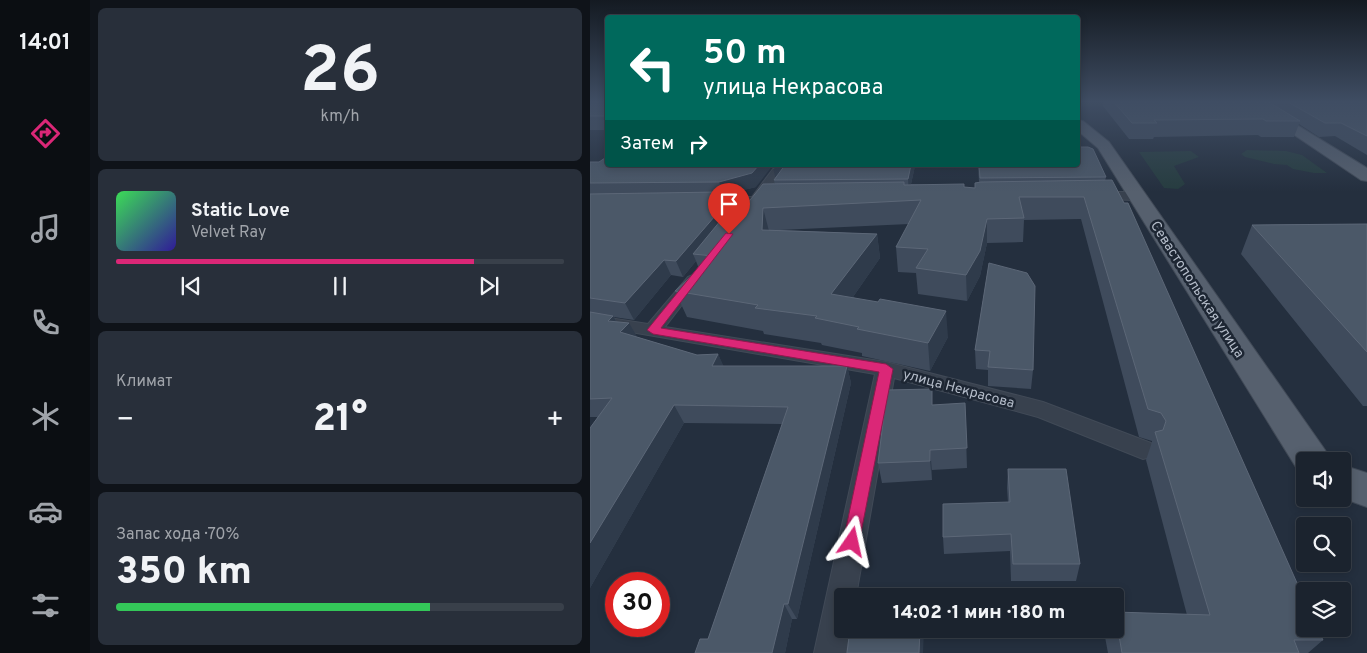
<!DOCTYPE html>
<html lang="ru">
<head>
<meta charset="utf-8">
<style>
	body { margin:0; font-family:Overpass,sans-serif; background:#282f3a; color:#f1f3f6; height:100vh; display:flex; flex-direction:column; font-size:19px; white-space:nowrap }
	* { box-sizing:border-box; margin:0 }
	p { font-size:16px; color:#a0a4aa }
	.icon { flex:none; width:28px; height:28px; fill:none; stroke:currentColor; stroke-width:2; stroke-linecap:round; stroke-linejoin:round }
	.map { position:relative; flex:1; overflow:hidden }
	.drawer { display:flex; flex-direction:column; gap:8px; padding:8px; background:#0f1319; width:500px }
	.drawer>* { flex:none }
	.banner { position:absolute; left:15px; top:15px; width:475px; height:152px; border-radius:5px; box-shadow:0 2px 8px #0003,0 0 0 1px #39404a; background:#00695c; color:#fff; overflow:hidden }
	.tools { position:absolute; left:706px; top:452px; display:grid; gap:10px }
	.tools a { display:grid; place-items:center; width:55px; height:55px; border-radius:5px; background:#1b232e; box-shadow:0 2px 8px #0003,0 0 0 1px #39404a; font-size:25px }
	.speed { position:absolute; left:15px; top:572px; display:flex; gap:10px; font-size:25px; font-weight:700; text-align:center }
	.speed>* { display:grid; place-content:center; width:65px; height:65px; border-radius:50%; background:#1b232e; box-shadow:0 2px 8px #0003,0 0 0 1px #39404a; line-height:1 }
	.speed .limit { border:8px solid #d22; background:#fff; color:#111 }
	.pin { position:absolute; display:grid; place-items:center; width:42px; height:42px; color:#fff; margin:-51px -21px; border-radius:50% 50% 50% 0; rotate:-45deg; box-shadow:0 0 5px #0007 }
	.pin .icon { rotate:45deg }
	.me { position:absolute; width:55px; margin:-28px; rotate:11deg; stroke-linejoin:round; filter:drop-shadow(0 0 4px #0008) }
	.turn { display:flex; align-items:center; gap:18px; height:105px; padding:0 15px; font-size:22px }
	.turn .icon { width:65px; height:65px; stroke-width:2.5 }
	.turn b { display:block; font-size:35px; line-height:42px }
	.then { display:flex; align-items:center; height:48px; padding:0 15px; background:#0003; gap:10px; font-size:19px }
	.big { font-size:38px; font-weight:800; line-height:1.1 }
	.drawer .tile { flex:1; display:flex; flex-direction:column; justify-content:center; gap:8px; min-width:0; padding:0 18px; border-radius:8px; background:#282f3a }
	.drawer .dial { align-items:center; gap:0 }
	.dial b { font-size:65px; line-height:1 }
	.song { display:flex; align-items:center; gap:15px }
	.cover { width:60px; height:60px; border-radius:8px; background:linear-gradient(135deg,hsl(130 70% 55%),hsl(250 70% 35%)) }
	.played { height:5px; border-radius:2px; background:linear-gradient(90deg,#db2777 80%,#39404a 80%) }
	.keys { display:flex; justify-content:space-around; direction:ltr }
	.heat { display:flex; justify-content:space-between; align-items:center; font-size:28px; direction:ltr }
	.charge { height:8px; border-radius:4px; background:linear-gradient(90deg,#34c759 70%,#39404a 0) }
	.trip { position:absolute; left:244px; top:588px; width:290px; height:50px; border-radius:5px; background:#1b232e; box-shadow:0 2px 8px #0003,0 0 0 1px #39404a; font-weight:800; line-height:50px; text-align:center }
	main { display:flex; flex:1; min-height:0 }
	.tab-bar { display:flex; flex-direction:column; width:90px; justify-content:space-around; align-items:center; background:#0b0e12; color:#a0a4aa }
	.tab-bar .icon { width:35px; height:35px }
	.tab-bar .current { color:#db2777 }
	.tab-bar b { font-size:22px; color:#f1f3f6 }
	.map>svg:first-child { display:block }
	.green { fill:#263c3f }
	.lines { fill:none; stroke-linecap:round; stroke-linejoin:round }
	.street-casing { stroke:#414a57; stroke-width:2 }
	.primary-casing { stroke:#414a57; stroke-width:2 }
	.street { fill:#38414e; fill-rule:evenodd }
	.primary { fill:#56606e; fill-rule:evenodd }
	.wall { fill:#3f4b5c }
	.shaded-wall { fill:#2f3b4b }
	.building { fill:#4b5868; stroke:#5c6777 }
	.route { fill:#db2777; stroke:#8e194d }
	.labels { text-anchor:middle; stroke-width:5; stroke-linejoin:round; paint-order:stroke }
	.street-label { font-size:14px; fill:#b4bcc9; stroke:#1d2633 }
</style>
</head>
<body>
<main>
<nav class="tab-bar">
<b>14:01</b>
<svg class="icon current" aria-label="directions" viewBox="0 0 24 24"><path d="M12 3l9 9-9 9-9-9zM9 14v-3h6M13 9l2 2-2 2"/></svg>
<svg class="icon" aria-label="music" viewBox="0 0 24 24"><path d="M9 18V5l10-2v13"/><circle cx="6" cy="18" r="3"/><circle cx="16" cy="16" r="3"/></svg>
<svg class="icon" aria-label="phone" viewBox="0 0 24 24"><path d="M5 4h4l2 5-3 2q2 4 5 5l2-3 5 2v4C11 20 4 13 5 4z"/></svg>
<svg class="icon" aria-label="climate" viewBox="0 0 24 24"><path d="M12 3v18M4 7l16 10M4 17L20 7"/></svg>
<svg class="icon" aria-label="car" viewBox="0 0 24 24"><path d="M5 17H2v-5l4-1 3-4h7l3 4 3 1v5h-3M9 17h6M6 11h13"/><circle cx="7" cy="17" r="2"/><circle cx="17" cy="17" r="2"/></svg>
<svg class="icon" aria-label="filters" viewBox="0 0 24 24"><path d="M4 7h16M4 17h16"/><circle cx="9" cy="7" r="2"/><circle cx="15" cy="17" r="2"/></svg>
</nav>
<section class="drawer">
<div class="tile dial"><b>26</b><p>km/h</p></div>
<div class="tile">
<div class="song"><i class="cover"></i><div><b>Static Love</b><p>Velvet Ray</p></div></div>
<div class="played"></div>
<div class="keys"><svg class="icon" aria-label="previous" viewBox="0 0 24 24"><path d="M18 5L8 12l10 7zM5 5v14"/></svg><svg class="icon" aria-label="pause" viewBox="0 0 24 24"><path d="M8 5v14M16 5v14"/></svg><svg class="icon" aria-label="next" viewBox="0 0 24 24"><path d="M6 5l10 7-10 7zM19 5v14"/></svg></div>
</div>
<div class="tile"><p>Климат</p>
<div class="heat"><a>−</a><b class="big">21°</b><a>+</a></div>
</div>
<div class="tile"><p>Запас хода · 70%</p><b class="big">350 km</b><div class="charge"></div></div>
</section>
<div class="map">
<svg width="777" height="653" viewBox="0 0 777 653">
	<rect width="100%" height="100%" fill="#242f3e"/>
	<path class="green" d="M657,150L696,151L712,155L737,173H724L703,169L697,165L684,164L655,157L651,154Z
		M601,151L609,157L584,166L595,184L588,189L574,188L549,152Z"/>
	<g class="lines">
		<defs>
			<path id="street" d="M186,165H196L174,197H188L190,200L188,203L164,206L113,205L107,201L113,197H162Z
				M508,192H547L553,196L547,200L504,199V193Z
				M103,275L111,280L75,327L296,362L453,402L561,443L564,450L561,457L553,459L448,417L304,378L266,596H252V629H260L256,653H224L285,374L0,325V315L58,324L98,277Z"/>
			<path id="primary" d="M654,101H668L777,168V181L771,180Z
				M488,120L493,121L519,142L735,450L740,461H715V474L709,472L508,148L488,131Z
				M752,465L777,473V507L752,498Z"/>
		</defs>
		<use href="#street" class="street-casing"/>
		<use href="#primary" class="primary-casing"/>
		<use href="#street" class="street"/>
		<use href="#primary" class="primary"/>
	</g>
	<path class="wall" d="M0,101H18V130H0Z
		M514,101H777V155L745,136L729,137L709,124L704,137H671L668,135L564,137L563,139H539L513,106Z
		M0,162L166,187L132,195L140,209L152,210L185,184L184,180L185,179V165H332L331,166H325L321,184L385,188L389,182L388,165H488L516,177L515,181L733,640L718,653H518L515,637L519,629H525V612L597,615L556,460L562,442V441L549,437L491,219L434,220L433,242L397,243L390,276L377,301L328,294L326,273L308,272L306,247L319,224L190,230L287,234L290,258L263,297L358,337L340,371L272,356V353L232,345L231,343L174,334L173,331L97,317L85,291L109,269L106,261L93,277L81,275L44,320L24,317L27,322L47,337L107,355L128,354L133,366H257L261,383L207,619H202L195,653H105L118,639L192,424L94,423L0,588V428L8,417H0Z
		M777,224V406H773L651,254L662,225Z
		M399,263L443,370L441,389L398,386V370L386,369L385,350Z
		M375,403L377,468L342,470V480L292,483L288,463Z
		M418,469L490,564L486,581H421L420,551L354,554L353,537L418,503L417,488Z"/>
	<path class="shaded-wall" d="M169,165H183L166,187L134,195L129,182Z
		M195,165L186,180L183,168Z
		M321,165H324L325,166L319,193L318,179Z
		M138,201L142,215L103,254L106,261L93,277L86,261Z
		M173,208L179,231L172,230Z
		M397,219V243L390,276L377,301L376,275Z
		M287,234L290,258L247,320L241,294Z
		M74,260L81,275L44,320L35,303Z
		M356,311L358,337L340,371L338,343Z
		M23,316L32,331L39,323L49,340L40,349L18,321Z
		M128,354L136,371L122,366Z
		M257,366L261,383L207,619L198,604Z
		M84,405L94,423L0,588V543Z
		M340,450L342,470V480L340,461Z
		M194,604L202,619L195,653H182Z
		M330,629H334L333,653H329Z"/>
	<path class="building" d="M0,101H18V116H0Z
		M523,101H677L710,121H676L673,119L564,120L567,123H542Z
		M696,101H777V136L751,123H735Z
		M488,147H498L503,149L516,177L390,178L389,165H488Z
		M18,156V165H169L162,173L129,182L0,183V162H9Z
		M185,165H321L318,179L184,180L195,165L183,168Z
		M522,180L534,203H538L715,601V629H727L733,640H704L709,653H532L525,612L620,615L565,432L573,430L576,421L571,413L558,409L494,197H429L434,218L397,219L390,251L376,275L326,268L338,249L306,247L331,200L173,208L172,230L287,234L241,294L288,302L290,299L356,311L338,343L267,329L269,327L225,318L227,316L165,308L168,305L85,291L123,256L103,254L145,203L152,210L173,184L314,182V185L374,184V187L385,188V183L391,182Z
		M129,192L138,201L86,261L74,260L35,303L0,298V194Z
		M777,224V352L662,225Z
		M399,263L437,273L445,286L443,370L398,367L400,351L385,350Z
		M0,312L23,316L18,321L39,323L30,332L107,355L128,354L122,366H257L198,604H194L182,653H105L110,639H118L198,407L84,405L0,543V428L22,398L0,399Z
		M342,389V405L375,403L377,448L340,450V461L288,463L297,390Z
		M418,469H476L490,564H423L421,534L353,537V504L420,502Z
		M260,629H330L329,653H257Z"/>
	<linearGradient id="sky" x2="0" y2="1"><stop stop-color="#141a22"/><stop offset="0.53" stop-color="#3f4d63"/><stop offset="1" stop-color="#3f4d63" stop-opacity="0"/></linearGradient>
	<rect width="777" height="192" fill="url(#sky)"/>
	<path class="route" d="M136,233L143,234L71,328L296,364L303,369L268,548L262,551L256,548L253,542L289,372L63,334L57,330Z"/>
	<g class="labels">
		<g class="street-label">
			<text transform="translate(608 289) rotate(57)" y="5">Севастопольская улица</text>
			<text transform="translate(369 388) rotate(15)" y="5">улица Некрасова</text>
		</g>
	</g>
</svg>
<div class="tools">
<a><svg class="icon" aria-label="sound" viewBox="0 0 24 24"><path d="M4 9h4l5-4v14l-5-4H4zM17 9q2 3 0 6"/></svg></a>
<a><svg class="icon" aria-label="search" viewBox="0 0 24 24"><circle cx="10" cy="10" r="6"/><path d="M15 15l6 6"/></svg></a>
<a><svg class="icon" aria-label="layers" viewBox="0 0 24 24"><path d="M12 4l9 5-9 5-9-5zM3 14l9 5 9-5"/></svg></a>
</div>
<div class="speed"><div class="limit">30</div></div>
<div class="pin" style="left:139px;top:234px;background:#d93025"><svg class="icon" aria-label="arrive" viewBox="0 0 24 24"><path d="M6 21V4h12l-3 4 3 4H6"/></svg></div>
<svg class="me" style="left:262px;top:542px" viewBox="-20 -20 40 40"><path d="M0-17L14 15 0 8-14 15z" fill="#db2777" stroke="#fff" stroke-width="4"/></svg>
<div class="trip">14:02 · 1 мин · 180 m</div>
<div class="banner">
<div class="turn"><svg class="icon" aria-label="left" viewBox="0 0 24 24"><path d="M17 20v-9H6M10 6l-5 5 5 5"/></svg><div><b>50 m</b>улица Некрасова</div></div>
<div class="then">Затем<svg class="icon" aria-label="right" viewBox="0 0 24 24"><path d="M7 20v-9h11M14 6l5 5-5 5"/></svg></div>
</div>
</div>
</main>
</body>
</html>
